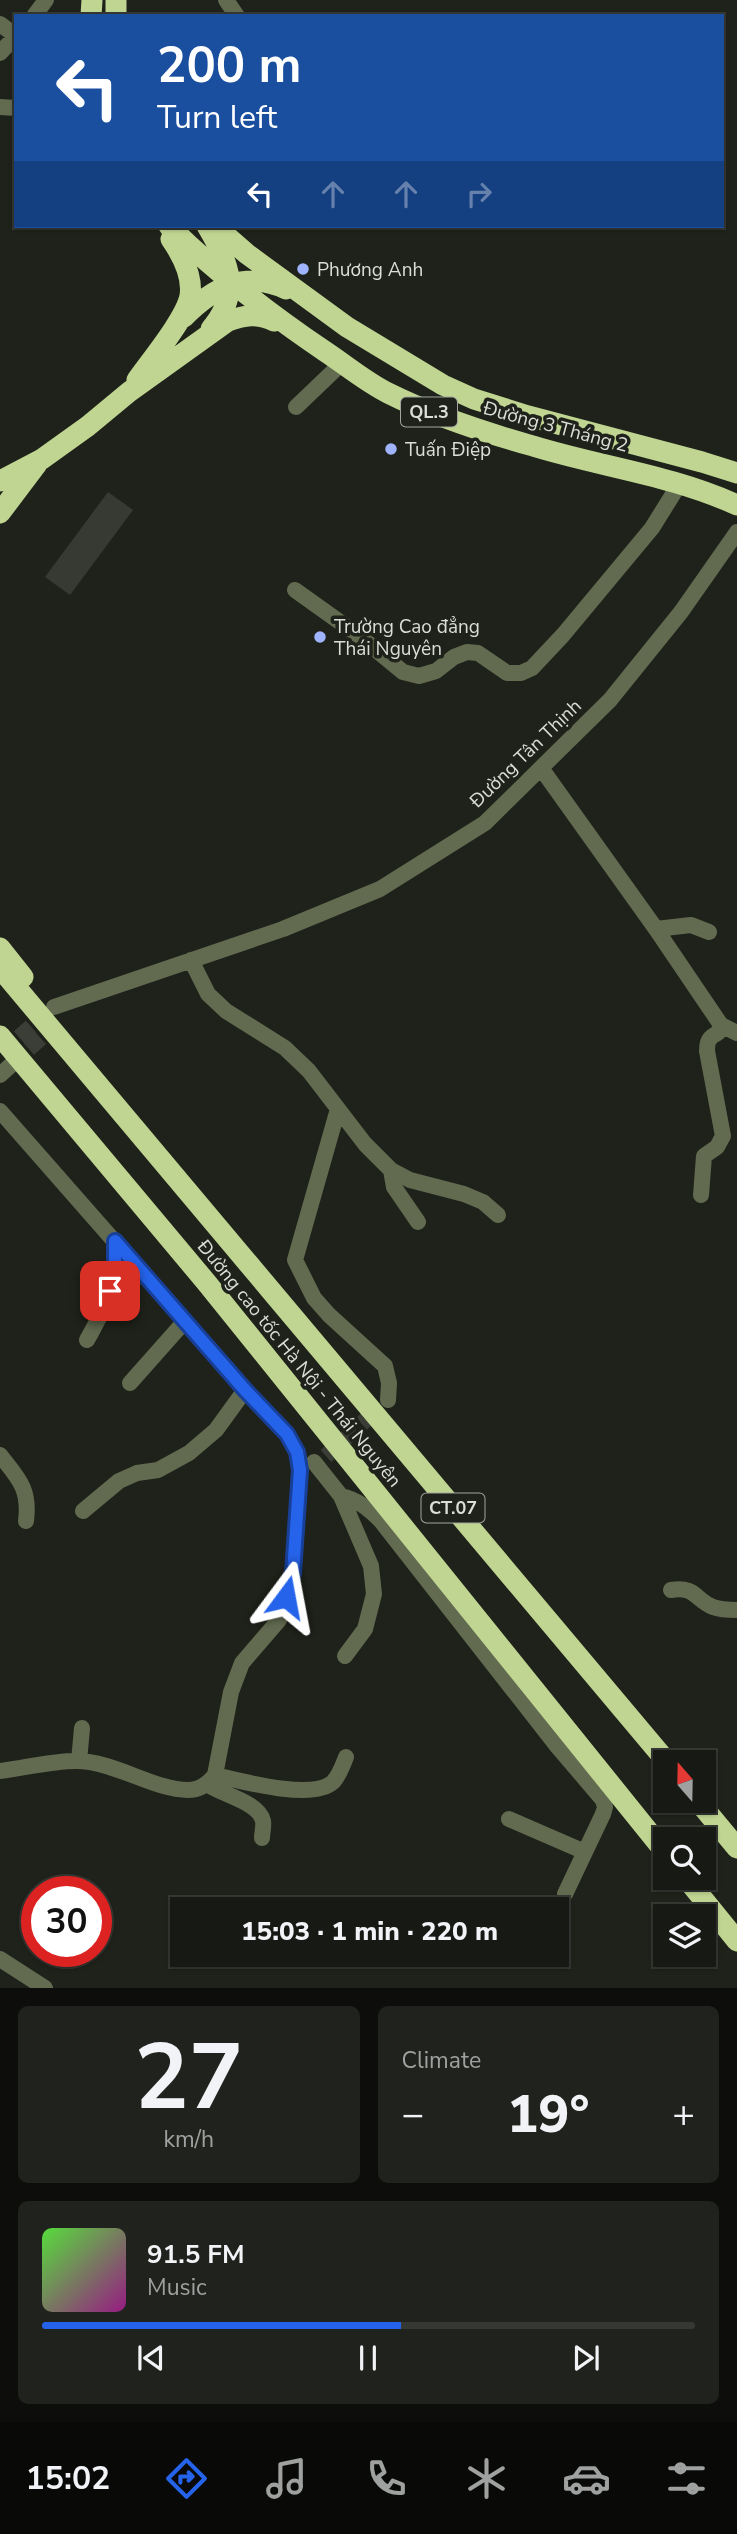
<!DOCTYPE html>
<html lang="en">
<head>
<meta charset="utf-8">
<style>
	body { margin:0; font-family:"Nunito Sans",sans-serif; background:#20231d; color:#f1f3f6; height:100vh; display:flex; flex-direction:column; font-size:26px; white-space:nowrap }
	* { box-sizing:border-box; margin:0 }
	p { font-size:23px; color:#9ea1a0 }
	.icon { flex:none; width:38px; height:38px; fill:none; stroke:currentColor; stroke-width:2; stroke-linecap:round; stroke-linejoin:round }
	.map { position:relative; height:1988px; overflow:hidden }
	.drawer { display:flex; flex-direction:column; gap:18px; padding:18px; background:#0d0e0b; flex:1 }
	.drawer>* { flex:none }
	.hud { position:absolute; left:14px; top:14px; width:710px; height:214px; border-radius:0px; box-shadow:0 2px 5px #0004,0 0 0 2px #363834; background:#1a4fa0; color:#fff; overflow:hidden }
	.needle { width:46px; rotate:340deg }
	.tools { position:absolute; left:653px; top:1750px; display:grid; gap:14px }
	.tools a { display:grid; place-items:center; width:63px; height:63px; border-radius:0px; background:#171a14; box-shadow:0 2px 5px #0004,0 0 0 2px #363834; font-size:35px }
	.speed { position:absolute; left:21px; top:1876px; display:flex; gap:14px; font-size:35px; font-weight:700; text-align:center }
	.speed>* { display:grid; place-content:center; width:91px; height:91px; border-radius:50%; background:#171a14; box-shadow:0 2px 5px #0004,0 0 0 2px #363834; line-height:1 }
	.speed .limit { border:10px solid #d22; background:#fff; color:#111 }
	.pin { position:absolute; display:grid; place-items:center; width:60px; height:60px; color:#fff; margin:-30px; border-radius:14px; box-shadow:0 4px 10px #0006 }
	.me { position:absolute; width:77px; margin:-38px; rotate:13deg; stroke-linejoin:round; filter:drop-shadow(0 0 5px #0008) }
	.turn { display:flex; align-items:center; gap:24px; height:147px; padding:0 28px; font-size:32px }
	.turn .icon { width:91px; height:91px; stroke-width:2.5 }
	.turn b { display:block; font-size:49px; line-height:60px }
	.lanes { display:flex; align-items:center; height:66px; padding:0 28px; background:#0003; justify-content:center; gap:35px; direction:ltr }
	.lanes .off { opacity:.35 }
	.big { font-size:52px; font-weight:800; line-height:1.1 }
	.drawer .card { flex:1; display:flex; flex-direction:column; justify-content:center; gap:10px; min-width:0; padding:0 24px; border-radius:10px; background:#20231d }
	.drawer .dial { align-items:center; gap:0 }
	.dial b { font-size:91px; line-height:1 }
	.song { display:flex; align-items:center; gap:21px }
	.cover { width:84px; height:84px; border-radius:10px; background:linear-gradient(135deg,hsl(110 70% 55%),hsl(310 70% 35%)) }
	.played { height:7px; border-radius:4px; background:linear-gradient(90deg,#2563eb 55%,#363834 55%) }
	.keys { display:flex; justify-content:space-around; direction:ltr }
	.heat { display:flex; justify-content:space-between; align-items:center; font-size:38px; direction:ltr }
	.drawer .tiles { flex:1; display:grid; gap:18px; grid-template-columns:1fr 1fr }
	.card:last-child { grid-column:span 2 }
	.trip { position:absolute; left:170px; top:1897px; width:399px; height:70px; border-radius:0px; background:#171a14; box-shadow:0 2px 5px #0004,0 0 0 2px #363834; font-weight:800; line-height:70px; text-align:center }
	.tab-bar { display:flex; height:112px; justify-content:space-around; align-items:center; background:#090a08; color:#9ea1a0 }
	.tab-bar .icon { width:49px; height:49px }
	.tab-bar .on { color:#2563eb }
	.tab-bar b { font-size:32px; color:#f1f3f6 }
	.map>svg:first-child { display:block }
	.building { fill:#373a32 }
	.lines { fill:none; stroke-linecap:round; stroke-linejoin:round }
	.minor-tunnel { stroke:#3b3e36; stroke-width:16; stroke-dasharray:16 8; stroke-linecap:butt }
	.minor { stroke:#626b50; stroke-width:16 }
	.highway { stroke:#bfd591; stroke-width:21 }
	.route-casing { stroke:#184099; stroke-width:18 }
	.route { stroke:#2563eb; stroke-width:12 }
	.poi-dot { fill:#a0b3fd; stroke:#1f221a; stroke-width:2.5 }
	.labels { text-anchor:middle; stroke-width:7; stroke-linejoin:round; paint-order:stroke }
	.shield { fill:#1f221a; stroke:#a3a59e; stroke-width:2 }
	.shield-label { font-size:18px; font-weight:bold; fill:#dbddd7 }
	.poi-label { font-size:19px; fill:#dbddd7; stroke:#1f221a; text-anchor:start }
	.street-label { font-size:19px; fill:#dbddd7; stroke:#1f221a }
</style>
</head>
<body>
<div class="map">
<svg width="737" height="1988" viewBox="0 0 737 1988">
	<rect width="100%" height="100%" fill="#1f221a"/>
	<path class="building" d="M108,492L133,510L70,595L45,577Z"/>
	<g class="lines">
		<path class="minor-tunnel" d="M1,1053L49,1011
			M11,1065L63,1018
			M326,1456L381,1406"/>
		<path class="minor" d="M226,0L237,16
			M34,16L46,0
			M0,24L16,36
			M0,53L16,36
			M0,107L16,108
			M296,407L342,363
			M295,590L358,635L403,672L419,676L436,671L454,657L467,652L478,653L507,673H521L532,668L563,635L652,528L680,483
			M541,768L656,929L721,1025L718,1033C709,1037 707,1041 707,1051L723,1136L717,1147L704,1156L701,1195
			M656,929L691,925L709,932
			M191,960L208,994L226,1011L285,1048L309,1071L365,1144L391,1170L410,1180L464,1194L483,1202L498,1215
			M54,1007L283,929L380,889L485,823L610,700L681,612L737,532
			M721,1025L737,1033
			M0,1075L11,1065
			M338,1109L295,1260L314,1298L329,1315L385,1366L389,1383L388,1400
			M0,1111L245,1390L287,1434L297,1452L300,1470L293,1573L279,1620L242,1663L231,1692L215,1775C208,1784 200,1790 188,1790C154,1790 114,1761 76,1761C51,1761 25,1768 0,1771
			M391,1170L394,1187L418,1222
			M87,1340C109,1301 115,1287 115,1241
			M130,1383L185,1321
			M0,1455C19,1479 30,1489 26,1521
			M314,1462L341,1496L371,1566L374,1594L365,1629L345,1656
			M341,1496C358,1500 368,1508 381,1521L557,1746L603,1800L605,1807L603,1814L565,1894
			M83,1511L119,1481L137,1473L158,1470L189,1453L216,1430L245,1390
			M671,1590C696,1586 695,1600 713,1607C721,1610 729,1610 737,1610
			M79,1761L82,1728
			M215,1775C241,1781 313,1801 333,1782C339,1776 343,1765 346,1757
			M207,1784C222,1795 259,1802 263,1821C264,1826 262,1833 262,1838
			M509,1819L585,1852
			M0,1959L45,1988"/>
		<path class="highway" d="M91,16L92,0
			M116,16V0
			M169,226C217,274 270,314 326,352C347,366 366,382 388,393C434,416 483,432 533,446C601,467 672,475 737,505
			M207,226C229,263 242,292 211,329
			M215,226L247,254L347,327L443,385L474,399L528,416L702,462L737,473
			M184,317C214,287 245,270 286,289
			M137,380C151,360 186,318 190,296C193,276 182,255 171,239
			M0,481L42,459L88,426L129,392L228,321C245,315 257,313 274,321
			M0,513L37,464
			M0,948L23,977
			M0,968L667,1762
			M0,1036L206,1282L665,1852
			M698,1801L737,1848
			M686,1878L737,1941"/>
	</g>
	<g class="lines">
		<defs>
			<path id="route" d="M110,1291L115,1274V1241L245,1390L287,1434L297,1452L300,1470L293,1573L286,1597"/>
		</defs>
		<use href="#route" class="route-casing"/>
		<use href="#route" class="route"/>
	</g>
	<g class="poi-dot">
		<circle cx="303" cy="269" r="7"/>
		<circle cx="391" cy="449" r="7"/>
		<circle cx="320" cy="637" r="7"/>
	</g>
	<g class="labels">
		<g class="shield">
			<rect x="401" y="397.5" width="56" height="29" rx="5"/>
			<rect x="421.5" y="1493.5" width="63" height="29" rx="5"/>
		</g>
		<g class="shield-label">
			<text x="429" y="418">QL.3</text>
			<text x="453" y="1514">CT.07</text>
		</g>
		<g class="poi-label">
			<text x="317" y="276">Phương Anh</text>
			<text x="405" y="456">Tuấn Điệp</text>
			<text x="334" y="633">Trường Cao đẳng<tspan x="334" dy="22">Thái Nguyên</tspan></text>
		</g>
		<g class="street-label">
			<text transform="translate(556 426) rotate(15)" y="7">Đường 3 Tháng 2</text>
			<text transform="translate(525 753) rotate(-44)" y="7">Đường Tân Thịnh</text>
			<text transform="translate(300 1363) rotate(51)" y="7">Đường cao tốc Hà Nội - Thái Nguyên</text>
		</g>
	</g>
</svg>
<div class="tools">
<a><svg class="needle" viewBox="-14 -14 28 28"><path d="M0-13l5 13h-10z" fill="#e53935"/><path d="M0 13l5-13h-10z" fill="#9ea1a0"/></svg></a>
<a><svg class="icon" aria-label="search" viewBox="0 0 24 24"><circle cx="10" cy="10" r="6"/><path d="M15 15l6 6"/></svg></a>
<a><svg class="icon" aria-label="layers" viewBox="0 0 24 24"><path d="M12 4l9 5-9 5-9-5zM3 14l9 5 9-5"/></svg></a>
</div>
<div class="speed"><div class="limit">30</div></div>
<div class="pin" style="left:110px;top:1291px;background:#d93025"><svg class="icon" aria-label="arrive" viewBox="0 0 24 24"><path d="M6 21V4h12l-3 4 3 4H6"/></svg></div>
<svg class="me" style="left:286px;top:1597px" viewBox="-20 -20 40 40"><path d="M0-17L14 15 0 8-14 15z" fill="#2563eb" stroke="#fff" stroke-width="4"/></svg>
<div class="trip">15:03 · 1 min · 220 m</div>
<div class="hud">
<div class="turn"><svg class="icon" aria-label="left" viewBox="0 0 24 24"><path d="M17 20v-9H6M10 6l-5 5 5 5"/></svg><div><b>200 m</b>Turn left</div></div>
<div class="lanes"><svg class="icon" aria-label="left" viewBox="0 0 24 24"><path d="M17 20v-9H6M10 6l-5 5 5 5"/></svg><svg class="icon off" aria-label="ahead" viewBox="0 0 24 24"><path d="M12 20V5M6 11l6-6 6 6"/></svg><svg class="icon off" aria-label="ahead" viewBox="0 0 24 24"><path d="M12 20V5M6 11l6-6 6 6"/></svg><svg class="icon off" aria-label="right" viewBox="0 0 24 24"><path d="M7 20v-9h11M14 6l5 5-5 5"/></svg></div>
</div>
</div>
<section class="drawer">
<div class="tiles">
<div class="card dial"><b>27</b><p>km/h</p></div>
<div class="card"><p>Climate</p>
<div class="heat"><a>−</a><b class="big">19°</b><a>+</a></div>
</div>
<div class="card">
<div class="song"><i class="cover"></i><div><b>91.5 FM</b><p>Music</p></div></div>
<div class="played"></div>
<div class="keys"><svg class="icon" aria-label="previous" viewBox="0 0 24 24"><path d="M18 5L8 12l10 7zM5 5v14"/></svg><svg class="icon" aria-label="pause" viewBox="0 0 24 24"><path d="M8 5v14M16 5v14"/></svg><svg class="icon" aria-label="next" viewBox="0 0 24 24"><path d="M6 5l10 7-10 7zM19 5v14"/></svg></div>
</div>
</div>
</section>
<nav class="tab-bar">
<b>15:02</b>
<svg class="icon on" aria-label="directions" viewBox="0 0 24 24"><path d="M12 3l9 9-9 9-9-9zM9 14v-3h6M13 9l2 2-2 2"/></svg>
<svg class="icon" aria-label="music" viewBox="0 0 24 24"><path d="M9 18V5l10-2v13"/><circle cx="6" cy="18" r="3"/><circle cx="16" cy="16" r="3"/></svg>
<svg class="icon" aria-label="phone" viewBox="0 0 24 24"><path d="M5 4h4l2 5-3 2q2 4 5 5l2-3 5 2v4C11 20 4 13 5 4z"/></svg>
<svg class="icon" aria-label="climate" viewBox="0 0 24 24"><path d="M12 3v18M4 7l16 10M4 17L20 7"/></svg>
<svg class="icon" aria-label="car" viewBox="0 0 24 24"><path d="M5 17H2v-5l4-1 3-4h7l3 4 3 1v5h-3M9 17h6M6 11h13"/><circle cx="7" cy="17" r="2"/><circle cx="17" cy="17" r="2"/></svg>
<svg class="icon" aria-label="filters" viewBox="0 0 24 24"><path d="M4 7h16M4 17h16"/><circle cx="9" cy="7" r="2"/><circle cx="15" cy="17" r="2"/></svg>
</nav>
</body>
</html>
